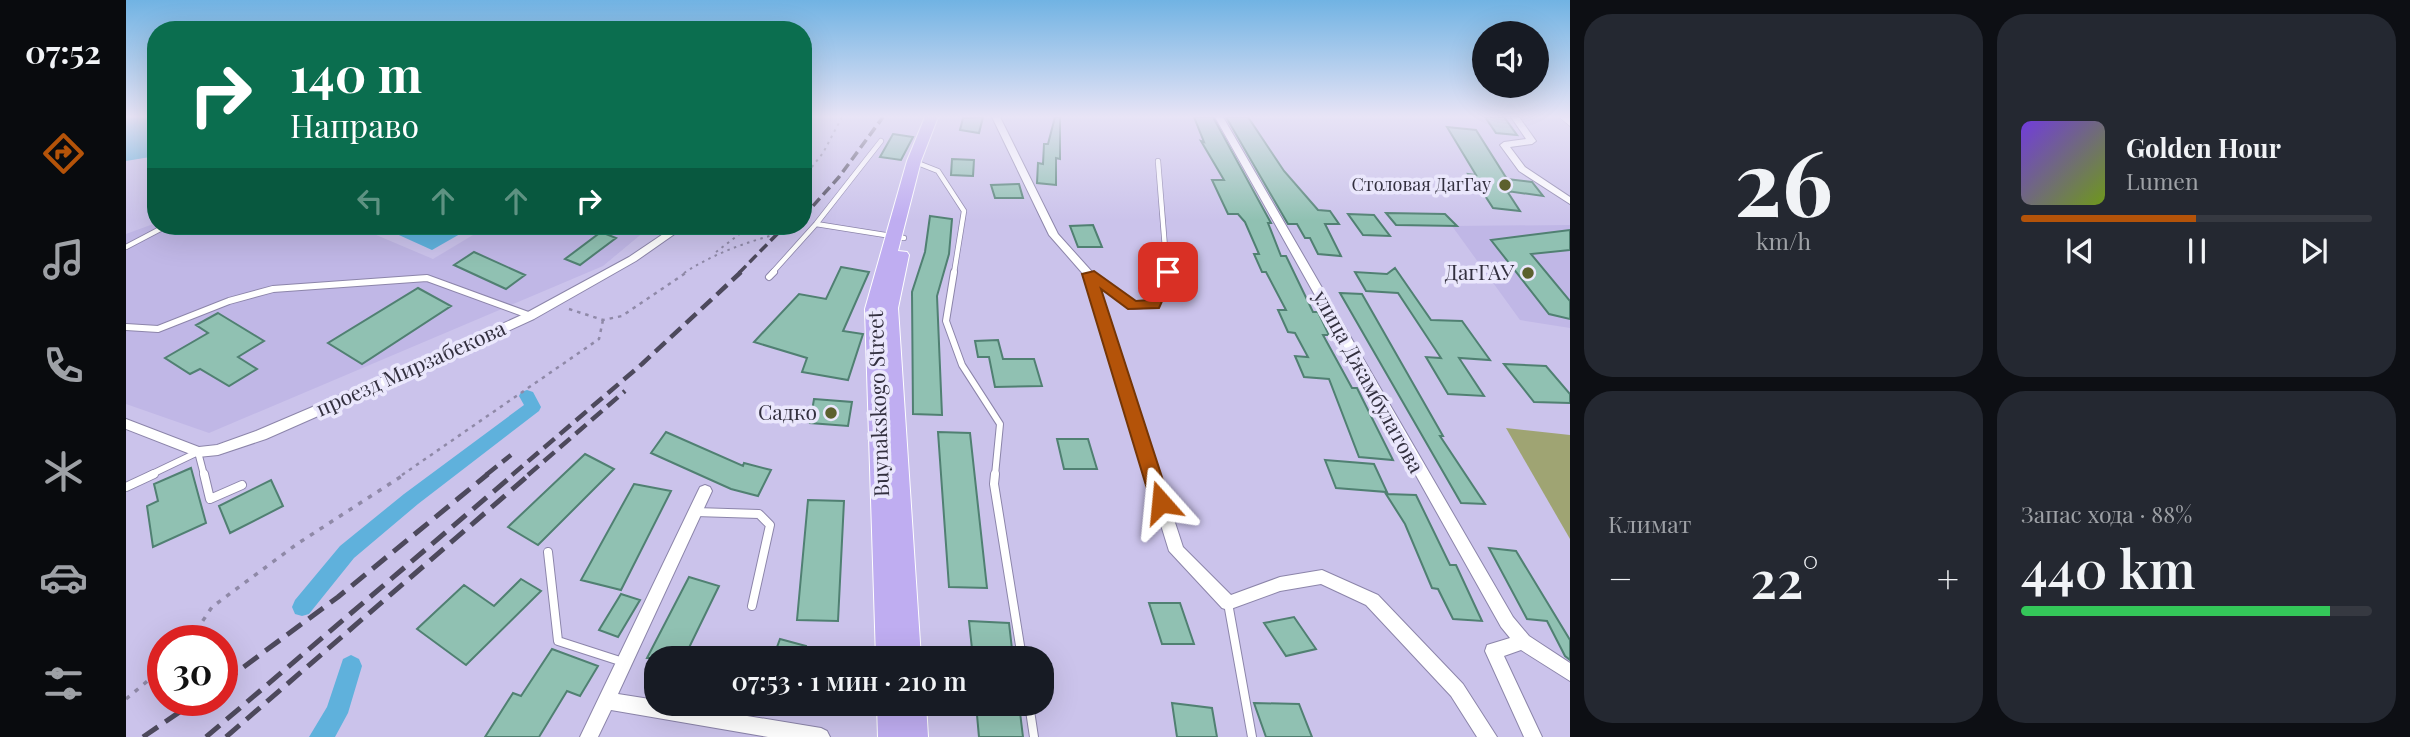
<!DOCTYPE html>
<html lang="ru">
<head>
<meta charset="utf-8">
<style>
	body { margin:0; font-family:"Playfair Display",serif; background:#242831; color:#f1f3f6; height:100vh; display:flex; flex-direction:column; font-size:26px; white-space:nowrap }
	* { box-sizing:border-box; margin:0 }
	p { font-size:23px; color:#9ea1a6 }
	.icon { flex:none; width:38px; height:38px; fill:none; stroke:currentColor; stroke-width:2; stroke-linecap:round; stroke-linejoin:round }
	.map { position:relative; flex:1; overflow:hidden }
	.side { display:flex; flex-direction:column; gap:14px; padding:14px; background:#0d0f14; width:840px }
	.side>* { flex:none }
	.top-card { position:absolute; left:21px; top:21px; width:665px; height:214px; border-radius:28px; box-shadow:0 7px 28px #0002; background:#0b6e4f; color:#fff; overflow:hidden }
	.fabs { position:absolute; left:1346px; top:21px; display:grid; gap:14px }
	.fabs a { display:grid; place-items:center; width:77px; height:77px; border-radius:50%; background:#171b24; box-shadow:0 7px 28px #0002; font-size:35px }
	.speed { position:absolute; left:21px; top:625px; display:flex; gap:14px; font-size:35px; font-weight:700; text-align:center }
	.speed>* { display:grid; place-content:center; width:91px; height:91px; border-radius:50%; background:#171b24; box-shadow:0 7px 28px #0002; line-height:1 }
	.speed .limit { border:10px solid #d22; background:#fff; color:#111 }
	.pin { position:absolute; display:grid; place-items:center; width:60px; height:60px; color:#fff; margin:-30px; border-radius:14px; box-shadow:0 4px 10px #0006 }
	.me { position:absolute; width:77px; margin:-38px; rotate:342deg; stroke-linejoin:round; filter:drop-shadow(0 0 5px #0008) }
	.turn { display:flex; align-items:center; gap:24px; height:147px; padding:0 28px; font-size:32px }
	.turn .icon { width:91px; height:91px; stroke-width:2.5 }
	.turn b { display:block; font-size:49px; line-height:60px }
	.lanes { display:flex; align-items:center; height:66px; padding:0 28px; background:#0003; justify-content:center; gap:35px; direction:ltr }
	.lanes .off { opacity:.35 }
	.big { font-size:52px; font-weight:600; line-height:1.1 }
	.side .tile { flex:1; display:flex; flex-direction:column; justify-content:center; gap:10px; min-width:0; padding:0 24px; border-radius:28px; background:#242831 }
	.side .dial { align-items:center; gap:0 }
	.dial b { font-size:91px; line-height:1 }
	.song { display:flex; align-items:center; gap:21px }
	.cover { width:84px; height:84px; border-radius:10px; background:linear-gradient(135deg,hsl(260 70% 55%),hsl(80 70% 35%)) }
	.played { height:7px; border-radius:4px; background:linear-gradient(90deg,#b45309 50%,#363941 50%) }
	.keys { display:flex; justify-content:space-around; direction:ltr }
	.heat { display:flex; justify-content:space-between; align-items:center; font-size:38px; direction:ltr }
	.charge { height:10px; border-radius:5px; background:linear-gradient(90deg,#34c759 88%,#363941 0) }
	.side .tiles { flex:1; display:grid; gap:14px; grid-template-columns:repeat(2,1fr) }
	.trip { position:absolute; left:518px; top:646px; width:410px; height:70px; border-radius:28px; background:#171b24; box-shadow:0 7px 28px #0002; font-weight:600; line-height:70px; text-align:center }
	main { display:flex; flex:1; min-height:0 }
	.menu { display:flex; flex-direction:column; width:126px; justify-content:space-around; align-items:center; background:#090b0e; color:#9ea1a6 }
	.menu .icon { width:49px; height:49px }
	.menu .on { color:#b45309 }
	.menu b { font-size:32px; color:#f1f3f6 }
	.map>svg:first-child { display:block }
	.built { fill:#c0b7e6 }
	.green { fill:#9fa473 }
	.water { fill:#5fb1dc }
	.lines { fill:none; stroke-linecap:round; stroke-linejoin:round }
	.canal { fill:#5fb1dc; fill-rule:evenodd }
	.building { fill:#90c1b2; stroke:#508072; stroke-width:2 }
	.lane-far2-casing { stroke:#8c85aa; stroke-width:6 }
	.lane-far1-casing { stroke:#8c85aa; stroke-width:8 }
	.lane-casing { stroke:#8c85aa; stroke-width:10 }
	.street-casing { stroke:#8c85aa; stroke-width:2 }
	.secondary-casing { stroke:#8c85aa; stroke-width:1 }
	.primary-casing { stroke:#fff; stroke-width:2 }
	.path-far2 { stroke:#8f89a7; stroke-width:2; stroke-dasharray:2.5 4.5; stroke-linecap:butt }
	.path-far1 { stroke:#8f89a7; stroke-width:2.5; stroke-dasharray:3.5 5; stroke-linecap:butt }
	.path { stroke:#8f89a7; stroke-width:3.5; stroke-dasharray:4.5 7; stroke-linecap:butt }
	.lane-far2 { stroke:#fff; stroke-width:4.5 }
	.lane-far1 { stroke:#fff; stroke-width:6 }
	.lane { stroke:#fff; stroke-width:8 }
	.street { fill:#fff; fill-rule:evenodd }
	.secondary { fill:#fff; fill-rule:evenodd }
	.primary { fill:#bfadf1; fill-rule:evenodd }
	.rail-far2 { stroke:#4d495c; stroke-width:3.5; stroke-dasharray:10 5; stroke-linecap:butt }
	.rail-far1 { stroke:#4d495c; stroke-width:4.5; stroke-dasharray:14 7; stroke-linecap:butt }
	.rail { stroke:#4d495c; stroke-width:5; stroke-dasharray:18 9; stroke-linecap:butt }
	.route { fill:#b45309; stroke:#753606; stroke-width:2 }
	.poi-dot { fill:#5c602e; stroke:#eae7fc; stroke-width:2.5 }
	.labels { text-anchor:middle; stroke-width:7; stroke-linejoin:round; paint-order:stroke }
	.far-poi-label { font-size:18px; fill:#33303f; stroke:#eae7fc; text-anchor:end }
	.poi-label { font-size:21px; fill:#33303f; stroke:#eae7fc; text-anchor:end }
	.street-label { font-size:21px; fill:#33303f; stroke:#eae7fc }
</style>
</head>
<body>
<main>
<nav class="menu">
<b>07:52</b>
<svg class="icon on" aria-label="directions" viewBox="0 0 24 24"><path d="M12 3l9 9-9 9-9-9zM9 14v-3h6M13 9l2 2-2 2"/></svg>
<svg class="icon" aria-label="music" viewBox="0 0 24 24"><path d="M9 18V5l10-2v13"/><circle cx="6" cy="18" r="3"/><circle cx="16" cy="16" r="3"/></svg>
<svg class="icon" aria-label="phone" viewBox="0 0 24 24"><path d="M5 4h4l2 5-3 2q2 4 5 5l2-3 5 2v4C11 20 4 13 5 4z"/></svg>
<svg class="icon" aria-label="climate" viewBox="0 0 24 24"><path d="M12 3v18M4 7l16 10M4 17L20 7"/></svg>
<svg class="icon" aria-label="car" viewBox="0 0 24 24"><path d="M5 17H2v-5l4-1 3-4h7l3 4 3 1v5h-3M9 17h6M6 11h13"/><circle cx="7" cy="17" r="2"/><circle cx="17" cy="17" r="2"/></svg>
<svg class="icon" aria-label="filters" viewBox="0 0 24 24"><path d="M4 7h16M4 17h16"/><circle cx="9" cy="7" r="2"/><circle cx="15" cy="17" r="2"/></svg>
</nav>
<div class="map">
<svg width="1444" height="737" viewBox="0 0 1444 737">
	<rect width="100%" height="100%" fill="#cbc3eb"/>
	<path class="built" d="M30,223L229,226L307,259L362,226H525L477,266L83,433L0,404V234Z
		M1444,225V328L1394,320L1326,226Z"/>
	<path class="green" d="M1380,428L1444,435V539Z"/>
	<path class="water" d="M0,117H30V156L0,161Z
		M253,226H348L306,250Z"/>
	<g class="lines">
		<path class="canal" d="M401,390L407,392L415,407L413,411L292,504L228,558L183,614L176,616L169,614L166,607L169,600L214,546L278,494L398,405L393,396L395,392Z
			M225,655L233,659L236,666L222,713L209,737H183L201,707L217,659Z"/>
	</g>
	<path class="building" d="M857,117L853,133L834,130L837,118Z
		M929,117H934V159L930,158V185L911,183L912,163L917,164L918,144H922Z
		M1068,117H1087L1145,223H1142L1155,256H1160L1187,312H1192L1203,335H1197L1226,388H1231L1267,460L1233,457L1203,379L1178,377L1169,356L1182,357L1169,333L1162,332L1152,310H1160L1140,272H1136L1128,254H1133L1119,222L1112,214H1102L1086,180H1098L1075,141L1078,142Z
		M1100,117H1122L1158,171L1192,210L1204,211L1213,224H1199L1215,256L1192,254L1184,238H1179L1171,224H1162Z
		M1359,117H1378L1391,135L1370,133Z
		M1321,127L1350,130L1381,179L1406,182L1417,196L1381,191L1394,211L1367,208L1354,188L1349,187L1342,174L1350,175Z
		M767,134L787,137L775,160L754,157Z
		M826,159L848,160L847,176L825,175Z
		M893,184L897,198H869L865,185Z
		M1260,213L1319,214L1331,226L1270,225Z
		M1222,214L1248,215L1264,236L1237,235Z
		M804,216L826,219L823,254L811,296L816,415L787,414L786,292L799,252Z
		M967,225L976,247H952L944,226Z
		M1444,230V250L1405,254L1444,301V319L1423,314L1365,240Z
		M475,232L490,238L454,265L439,259Z
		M348,252L399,275L380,289L328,265Z
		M715,267L743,272L717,331L737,334L722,380L676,372L681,358L628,342L673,294L700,299Z
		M1269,268L1305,320L1336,321L1364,360L1333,358L1358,396L1322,394L1300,357L1315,358L1272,293L1240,291L1229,272L1261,274Z
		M292,288L325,306L236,364L202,343Z
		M1214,293L1236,294L1317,436H1314L1359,504L1335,503Z
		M92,313L138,341L112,357L131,369L103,386L74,369L64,374L39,358L82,333L70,325Z
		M872,340L877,359H908L916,386L869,387L863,357H852L849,341Z
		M1378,364L1420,366L1444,394V403L1408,402Z
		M688,399L726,402L722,426L684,423Z
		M540,432L617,466L618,463L645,470L632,496L605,489L525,453Z
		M812,432L844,433L861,588L823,587Z
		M931,439H962L971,469H938Z
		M459,454L488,469L412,545L382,527Z
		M1199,460L1248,464L1261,492L1210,488Z
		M65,468L80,523L27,547L21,506L32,501L28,484Z
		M145,480L157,506L104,533L93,506Z
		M508,484L545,491L495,590L455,580Z
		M1260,494L1290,495L1324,565H1330L1356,621L1327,619L1312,589L1306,588L1279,524Z
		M682,500L718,501L712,621L671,620Z
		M1363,548L1390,551L1444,640V660L1439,656L1421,621L1401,619Z
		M563,577L593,586L558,658H521Z
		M395,579L415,591L340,665L291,629L338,585L368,606Z
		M495,594L514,600L492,637L473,630Z
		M1023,603H1054L1068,644H1036Z
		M1168,617L1190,649L1160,656L1138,623Z
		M843,621L883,623L887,658H847Z
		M654,639L680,646L678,658H647Z
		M426,649L472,666L454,696L441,691L413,737H359L387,693L395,696Z
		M1046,703L1086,708L1091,737H1051Z
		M1128,703L1173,704L1186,737H1140Z
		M850,704H893L897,737H853Z"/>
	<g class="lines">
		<defs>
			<path id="lane-far2" d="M1032,161L1041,273
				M789,162L812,171L838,211L828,273
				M690,224L778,238
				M0,247L40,226
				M646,273L690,224L755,141"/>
			<path id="lane-far1" d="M828,272L820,321L836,365L874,424L869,475
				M963,274L1007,306L1028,304L1042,272
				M643,277L648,272
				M0,327L32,329L103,301L147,289L301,278L405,316
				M24,475L72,452L78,475"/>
			<path id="lane" d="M78,474L84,499L116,485
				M869,474L868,484L896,658
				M0,487L28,474
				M570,512L633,514L644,525L626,606
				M422,552L432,641L497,662
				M1102,603L1126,737
				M903,704L908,737"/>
			<path id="street" d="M866,117H874L932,234L968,274L1057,547L1105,595L1154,577L1196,570L1252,595L1337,684L1371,737H1351L1325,696L1240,605L1195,584L1154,591L1102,610L1096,608L1043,551L958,275L923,235Z
				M1089,117H1097L1387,617L1403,636L1444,663V681L1395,650L1378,656L1416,737H1398L1359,651L1361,645L1384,638L1375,627Z
				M1385,117H1393L1410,141L1406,144L1384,147L1399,167L1444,197V204L1393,171L1374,145L1378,142L1400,139Z
				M549,226H560L510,261L408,319L301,368L140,439L92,455L72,457L0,429V419L73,447L91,445L130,431L292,362L400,313L503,257Z
				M579,485L584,487L586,491L492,694L530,700V704H548L695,728L701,731L704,737H642L485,710L472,737H454L572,491L574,487Z"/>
			<path id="secondary" d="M1433,117H1444V126Z"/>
			<path id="primary" d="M799,117H812L795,161L772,251L781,252L783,255L772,308L795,658H750L739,309L781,161Z
				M751,704H800L802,737H752Z"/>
		</defs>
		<use href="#lane-far2" class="lane-far2-casing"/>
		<use href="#lane-far1" class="lane-far1-casing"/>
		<use href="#lane" class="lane-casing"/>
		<use href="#street" class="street-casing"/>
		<use href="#secondary" class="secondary-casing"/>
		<use href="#primary" class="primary-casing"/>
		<path class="path-far2" d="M677,178L697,153L716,117
			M590,252L624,226
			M558,273C595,249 631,239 673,228"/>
		<path class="path-far1" d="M443,309L477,320L496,316L561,272
			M276,475L473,339L477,320"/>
		<path class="path" d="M64,640L86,607L171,544L279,474
			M0,699L37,668"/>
		<use href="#lane-far2" class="lane-far2"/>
		<use href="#lane-far1" class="lane-far1"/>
		<use href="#lane" class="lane"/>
		<use href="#street" class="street"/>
		<use href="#secondary" class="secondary"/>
		<use href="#primary" class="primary"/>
		<path class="rail-far2" d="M677,217L713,177L757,117
			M613,273L659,226"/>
		<path class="rail-far1" d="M360,475L385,455
			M386,475L516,364L615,272
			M402,475L499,391"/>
		<path class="rail" d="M96,683L212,597L362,474
			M17,737L71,700
			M80,737L388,474
			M100,737L404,474"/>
	</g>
	<linearGradient id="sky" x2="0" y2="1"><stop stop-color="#71b3e3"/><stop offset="0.53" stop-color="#e8e4f6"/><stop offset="1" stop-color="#e8e4f6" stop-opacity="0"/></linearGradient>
	<rect width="1444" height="220" fill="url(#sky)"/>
	<path class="route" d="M1042,267L1049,272L1033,308L1002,309L975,289L1044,502L1035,510L1025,502L956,274L968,271L1010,301L1023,300L1035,272Z"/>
	<g class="poi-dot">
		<circle cx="1379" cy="185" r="7"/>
		<circle cx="1402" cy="273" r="7"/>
		<circle cx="705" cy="413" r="7"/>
	</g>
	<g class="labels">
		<g class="far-poi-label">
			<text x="1365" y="191">Столовая ДагГау</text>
		</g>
		<g class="poi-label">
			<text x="1388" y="280">ДагГАУ</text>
			<text x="691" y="420">Садко</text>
		</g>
		<g class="street-label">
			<text transform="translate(285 369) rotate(-24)" y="7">проезд Мирзабекова</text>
			<text transform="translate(1242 382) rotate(61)" y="7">улица Джамбулатова</text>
			<text transform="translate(753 404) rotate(-92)" y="7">Buynakskogo Street</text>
		</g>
	</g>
</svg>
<div class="fabs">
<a><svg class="icon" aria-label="sound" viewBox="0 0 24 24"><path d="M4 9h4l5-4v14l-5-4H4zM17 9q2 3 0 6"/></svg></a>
</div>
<div class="speed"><div class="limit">30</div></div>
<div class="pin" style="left:1042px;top:272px;background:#d93025"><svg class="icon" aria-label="arrive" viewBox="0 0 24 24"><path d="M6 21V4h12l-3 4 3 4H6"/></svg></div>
<svg class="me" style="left:1035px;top:502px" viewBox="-20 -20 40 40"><path d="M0-17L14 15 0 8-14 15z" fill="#b45309" stroke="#fff" stroke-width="4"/></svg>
<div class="trip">07:53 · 1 мин · 210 m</div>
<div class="top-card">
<div class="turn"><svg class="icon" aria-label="right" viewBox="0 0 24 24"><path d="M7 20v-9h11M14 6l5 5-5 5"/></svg><div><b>140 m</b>Направо</div></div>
<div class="lanes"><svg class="icon off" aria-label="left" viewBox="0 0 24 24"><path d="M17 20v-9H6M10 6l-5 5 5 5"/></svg><svg class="icon off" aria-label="ahead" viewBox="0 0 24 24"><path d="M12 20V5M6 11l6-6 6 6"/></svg><svg class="icon off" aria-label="ahead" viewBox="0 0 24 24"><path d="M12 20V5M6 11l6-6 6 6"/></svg><svg class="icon" aria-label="right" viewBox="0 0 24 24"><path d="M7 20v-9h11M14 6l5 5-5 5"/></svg></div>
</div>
</div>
<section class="side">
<div class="tiles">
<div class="tile dial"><b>26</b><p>km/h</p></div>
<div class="tile">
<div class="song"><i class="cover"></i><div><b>Golden Hour</b><p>Lumen</p></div></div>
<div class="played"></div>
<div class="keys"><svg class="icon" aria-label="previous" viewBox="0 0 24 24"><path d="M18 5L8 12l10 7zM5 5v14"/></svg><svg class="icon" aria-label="pause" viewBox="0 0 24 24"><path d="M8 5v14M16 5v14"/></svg><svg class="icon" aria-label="next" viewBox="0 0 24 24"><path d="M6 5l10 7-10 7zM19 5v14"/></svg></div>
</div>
<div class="tile"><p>Климат</p>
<div class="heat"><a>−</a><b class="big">22°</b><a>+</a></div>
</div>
<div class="tile"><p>Запас хода · 88%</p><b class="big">440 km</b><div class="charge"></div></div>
</div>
</section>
</main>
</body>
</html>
